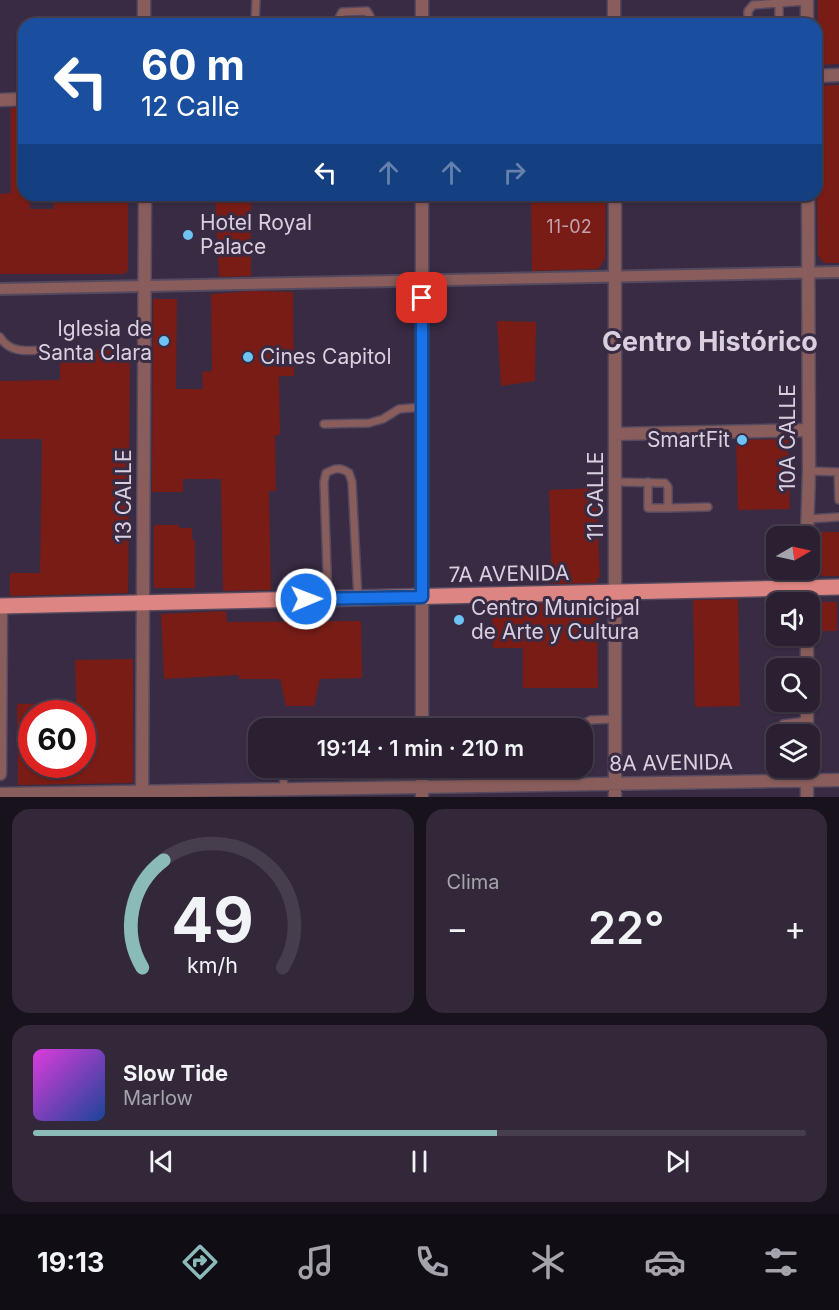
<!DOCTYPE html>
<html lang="es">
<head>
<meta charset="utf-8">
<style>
	body { margin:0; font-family:Inter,sans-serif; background:#32283a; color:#f1f3f6; height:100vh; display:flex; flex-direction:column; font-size:22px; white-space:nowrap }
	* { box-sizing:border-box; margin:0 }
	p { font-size:20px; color:#a5a3ac }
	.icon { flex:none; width:33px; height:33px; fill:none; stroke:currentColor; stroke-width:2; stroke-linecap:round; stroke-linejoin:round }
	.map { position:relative; height:797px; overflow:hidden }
	.details { display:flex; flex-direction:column; gap:12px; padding:12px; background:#17121c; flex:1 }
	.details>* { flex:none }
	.banner { position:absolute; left:18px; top:18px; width:804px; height:183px; border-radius:18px; box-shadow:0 2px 4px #0004,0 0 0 2px #463e4d; background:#1a4fa0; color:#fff; overflow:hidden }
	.needle { width:39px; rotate:81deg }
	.fabs { position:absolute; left:766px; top:526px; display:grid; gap:12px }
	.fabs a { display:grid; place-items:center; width:54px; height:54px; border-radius:12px; background:#2a2032; box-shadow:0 2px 4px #0004,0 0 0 2px #463e4d; font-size:30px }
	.speed { position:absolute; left:18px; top:700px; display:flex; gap:12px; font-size:30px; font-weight:700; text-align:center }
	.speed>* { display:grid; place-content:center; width:78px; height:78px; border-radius:50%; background:#2a2032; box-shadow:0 2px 4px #0004,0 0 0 2px #463e4d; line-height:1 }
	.speed .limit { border:9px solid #d22; background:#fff; color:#111 }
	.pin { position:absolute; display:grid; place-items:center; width:51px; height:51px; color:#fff; margin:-26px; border-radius:12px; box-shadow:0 3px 9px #0006 }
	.me { position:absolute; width:66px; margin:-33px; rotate:89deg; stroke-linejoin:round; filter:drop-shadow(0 0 4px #0008) }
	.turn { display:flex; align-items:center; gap:21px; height:126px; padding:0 24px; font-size:27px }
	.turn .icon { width:78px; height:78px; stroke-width:2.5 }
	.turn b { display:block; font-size:42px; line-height:51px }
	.lanes { display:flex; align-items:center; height:57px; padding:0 24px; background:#0003; justify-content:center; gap:30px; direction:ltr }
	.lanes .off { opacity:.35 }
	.big { font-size:45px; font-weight:600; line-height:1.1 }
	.details .widget { flex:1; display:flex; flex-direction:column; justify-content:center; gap:9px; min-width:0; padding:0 21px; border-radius:18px; background:#32283a }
	.details .dial { align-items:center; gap:0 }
	.dial svg { height:156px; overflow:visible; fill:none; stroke:#463e4d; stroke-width:7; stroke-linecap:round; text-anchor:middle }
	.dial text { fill:#f1f3f6; stroke:none }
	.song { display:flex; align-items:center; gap:18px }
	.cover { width:72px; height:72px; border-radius:9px; background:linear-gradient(135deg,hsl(300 70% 55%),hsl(220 70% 35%)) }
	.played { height:6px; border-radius:3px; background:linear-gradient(90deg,#8bbbb9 60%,#463e4d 60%) }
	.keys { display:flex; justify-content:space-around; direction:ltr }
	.heat { display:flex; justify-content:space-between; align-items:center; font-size:33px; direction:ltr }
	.details .tiles { flex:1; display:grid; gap:12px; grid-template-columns:1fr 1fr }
	.widget:last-child { grid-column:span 2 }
	.trip { position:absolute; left:248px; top:718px; width:345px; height:60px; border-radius:18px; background:#2a2032; box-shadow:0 2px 4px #0004,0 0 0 2px #463e4d; font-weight:600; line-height:60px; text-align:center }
	.tabs { display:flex; height:96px; justify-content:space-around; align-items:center; background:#110d14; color:#a5a3ac }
	.tabs .icon { width:42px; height:42px }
	.tabs .on { color:#8bbbb9 }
	.tabs b { font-size:27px; color:#f1f3f6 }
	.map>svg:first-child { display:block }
	.building { fill:#791c16; fill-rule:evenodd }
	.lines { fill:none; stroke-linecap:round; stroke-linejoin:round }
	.service-casing { stroke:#55495f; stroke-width:10 }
	.pedestrian-casing { stroke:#55495f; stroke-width:14 }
	.minor-casing { stroke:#55495f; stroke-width:15 }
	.tertiary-casing { stroke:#55495f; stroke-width:15 }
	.primary-casing { stroke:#55495f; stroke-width:18 }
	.service { stroke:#885d5b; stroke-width:7 }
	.pedestrian { stroke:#885d5b; stroke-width:10 }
	.minor { stroke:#885d5b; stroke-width:12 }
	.tertiary { stroke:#885d5b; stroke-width:12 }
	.primary { stroke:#dd8582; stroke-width:15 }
	.route-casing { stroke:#114b97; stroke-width:15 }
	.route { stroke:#1a73e8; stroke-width:10 }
	.poi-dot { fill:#6fc2f4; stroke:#382b43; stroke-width:2 }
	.labels { text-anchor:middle; stroke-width:6; stroke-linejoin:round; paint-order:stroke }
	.number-label { font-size:18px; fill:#c0a3ad }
	.poi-label { font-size:21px; fill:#d8d0df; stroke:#382b43; text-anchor:start }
	.street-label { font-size:21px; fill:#d8d0df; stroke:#382b43 }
	.district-label { font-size:27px; font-weight:bold; fill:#d8d0df; stroke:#382b43 }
</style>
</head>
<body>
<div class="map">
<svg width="839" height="797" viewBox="0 0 839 797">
	<rect width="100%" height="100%" fill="#382b43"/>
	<path class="building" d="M818,0H839V64L818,65Z
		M839,85V263H824L818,255L816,137H821L820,86Z
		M24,107V195H30V209H54V195H128V270L124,274H0V194L11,193V108Z
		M215,195H251V276L219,277Z
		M531,195H606L605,259L598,269L532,271Z
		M252,291L293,292L294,376H279L280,435H275L276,491H269L271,590L223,591L221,479H183V492H152L153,299H177L176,389H203L202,372L212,371L211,294Z
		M497,321L536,322L535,381L501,386Z
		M60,350H130L128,593L10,596V573H40L42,439H0V381L60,380Z
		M788,439L790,509L738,510L736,440Z
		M596,488L600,578H597V583L552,584L549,490Z
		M154,525H179V528H192V540H195V588H154Z
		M821,532H839V576H821Z
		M738,599L740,706L695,707L693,600Z
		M597,602L598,688H523V648H493L492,605Z
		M821,602H837V631H821Z
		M226,611L227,622L361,621L362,678L320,679L314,706H286L280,679H239V675L164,679L161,614Z
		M133,659V783L18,785L17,704L76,703L75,660ZM32,714H82V765H32Z"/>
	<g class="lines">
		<defs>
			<path id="service" d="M779,3V24
				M255,24L256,0
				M339,24V18L342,12L367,11L370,16V24
				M748,24V11L753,5L807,1
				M488,195L490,197L521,198
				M0,337C11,355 30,350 48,350
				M324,424L369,423L383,419L399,409L422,407
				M809,471L839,472
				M838,472L839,500
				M615,482L665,483L668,487V508L708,507
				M648,482V508H668
				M807,519L839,517
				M328,599L324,482L326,473C335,468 340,467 349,473L352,482L358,599
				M573,729L591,720L615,719
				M780,735L779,728L783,724L807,721
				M283,768L284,790
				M565,785V768"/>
			<path id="pedestrian" d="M0,289L839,272"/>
			<path id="minor" d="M614,0V24
				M807,0V24
				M816,76L839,75
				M0,100L24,99
				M615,434L808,430
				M807,537L809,471L808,195
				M807,570V603
				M807,636V669
				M807,702V735
				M807,768V797
				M0,774L1,606
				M0,794L839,780
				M615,797V195"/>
			<path id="tertiary" d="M144,0V24
				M422,0V24
				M422,195V729
				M422,768V797
				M142,797L145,195"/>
			<path id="primary" d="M0,606L839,587"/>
		</defs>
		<use href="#service" class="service-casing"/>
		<use href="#pedestrian" class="pedestrian-casing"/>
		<use href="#minor" class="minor-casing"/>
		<use href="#tertiary" class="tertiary-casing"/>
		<use href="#primary" class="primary-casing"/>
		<use href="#service" class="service"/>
		<use href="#pedestrian" class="pedestrian"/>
		<use href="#minor" class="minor"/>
		<use href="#tertiary" class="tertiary"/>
		<use href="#primary" class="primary"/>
	</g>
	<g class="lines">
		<defs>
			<path id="route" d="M306,599L422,597V298"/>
		</defs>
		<use href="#route" class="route-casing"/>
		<use href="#route" class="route"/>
	</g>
	<g class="poi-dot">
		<circle cx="188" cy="235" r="6"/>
		<circle cx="164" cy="341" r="6"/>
		<circle cx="248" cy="357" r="6"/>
		<circle cx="742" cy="440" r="6"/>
		<circle cx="459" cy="620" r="6"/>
	</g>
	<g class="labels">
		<g class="number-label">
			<text x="569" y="233">11-02</text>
		</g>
		<g class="poi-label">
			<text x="200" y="230">Hotel Royal<tspan x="200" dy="24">Palace</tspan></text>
			<text x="152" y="336" text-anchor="end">Iglesia de<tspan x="152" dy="24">Santa Clara</tspan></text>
			<text x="260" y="364">Cines Capitol</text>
			<text x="730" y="447" text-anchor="end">SmartFit</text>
			<text x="471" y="615">Centro Municipal<tspan x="471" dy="24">de Arte y Cultura</tspan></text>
		</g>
		<g class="street-label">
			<text transform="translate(788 438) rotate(-90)" y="7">10A CALLE</text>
			<text transform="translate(124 496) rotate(-90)" y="7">13 CALLE</text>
			<text transform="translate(596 496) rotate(-90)" y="7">11 CALLE</text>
			<text transform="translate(509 574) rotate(-1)" y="7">7A AVENIDA</text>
			<text transform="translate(671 763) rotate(-1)" y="7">8A AVENIDA</text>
		</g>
		<g class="district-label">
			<text x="710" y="351">Centro Histórico</text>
		</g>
	</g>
</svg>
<div class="fabs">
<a><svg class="needle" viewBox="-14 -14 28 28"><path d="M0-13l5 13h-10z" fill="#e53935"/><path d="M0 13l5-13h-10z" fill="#a5a3ac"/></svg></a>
<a><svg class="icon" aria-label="sound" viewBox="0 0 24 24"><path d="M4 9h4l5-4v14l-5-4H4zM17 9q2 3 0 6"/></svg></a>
<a><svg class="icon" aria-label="search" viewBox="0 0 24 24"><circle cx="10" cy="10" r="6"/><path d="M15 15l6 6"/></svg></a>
<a><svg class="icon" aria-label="layers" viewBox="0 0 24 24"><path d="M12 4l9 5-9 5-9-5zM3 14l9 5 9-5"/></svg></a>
</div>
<div class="speed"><div class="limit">60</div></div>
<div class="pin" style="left:422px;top:298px;background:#d93025"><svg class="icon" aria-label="arrive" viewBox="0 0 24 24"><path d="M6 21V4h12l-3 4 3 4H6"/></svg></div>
<svg class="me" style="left:306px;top:599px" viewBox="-20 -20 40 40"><circle r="17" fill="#1a73e8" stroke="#fff" stroke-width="3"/><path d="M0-11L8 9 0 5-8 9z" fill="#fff"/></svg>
<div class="trip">19:14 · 1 min · 210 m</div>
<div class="banner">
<div class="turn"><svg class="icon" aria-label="left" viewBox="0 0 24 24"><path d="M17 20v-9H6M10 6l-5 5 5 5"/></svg><div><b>60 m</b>12 Calle</div></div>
<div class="lanes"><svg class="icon" aria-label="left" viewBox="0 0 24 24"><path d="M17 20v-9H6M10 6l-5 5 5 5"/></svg><svg class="icon off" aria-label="ahead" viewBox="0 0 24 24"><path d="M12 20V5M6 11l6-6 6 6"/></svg><svg class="icon off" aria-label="ahead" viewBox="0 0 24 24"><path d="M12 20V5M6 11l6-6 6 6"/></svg><svg class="icon off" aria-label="right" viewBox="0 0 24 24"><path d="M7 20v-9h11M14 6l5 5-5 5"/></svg></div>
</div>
</div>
<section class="details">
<div class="tiles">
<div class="widget dial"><svg viewBox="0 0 100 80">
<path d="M14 69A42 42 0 1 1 86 69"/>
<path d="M14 69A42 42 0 0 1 25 14" stroke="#8bbbb9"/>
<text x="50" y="56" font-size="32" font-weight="700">49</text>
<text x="50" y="72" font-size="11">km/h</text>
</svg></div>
<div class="widget"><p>Clima</p>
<div class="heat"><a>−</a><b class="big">22°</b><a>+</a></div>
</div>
<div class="widget">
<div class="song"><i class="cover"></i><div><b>Slow Tide</b><p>Marlow</p></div></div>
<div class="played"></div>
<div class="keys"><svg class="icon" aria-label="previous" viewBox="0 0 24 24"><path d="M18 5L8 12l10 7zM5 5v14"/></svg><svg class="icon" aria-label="pause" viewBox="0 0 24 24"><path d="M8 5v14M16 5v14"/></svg><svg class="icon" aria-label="next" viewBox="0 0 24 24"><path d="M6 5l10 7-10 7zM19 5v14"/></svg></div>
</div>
</div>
</section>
<nav class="tabs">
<b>19:13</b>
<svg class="icon on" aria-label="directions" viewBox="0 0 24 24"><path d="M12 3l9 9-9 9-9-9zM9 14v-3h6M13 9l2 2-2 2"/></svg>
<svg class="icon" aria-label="music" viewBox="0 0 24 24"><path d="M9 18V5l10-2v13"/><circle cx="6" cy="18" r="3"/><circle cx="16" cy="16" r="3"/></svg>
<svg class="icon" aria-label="phone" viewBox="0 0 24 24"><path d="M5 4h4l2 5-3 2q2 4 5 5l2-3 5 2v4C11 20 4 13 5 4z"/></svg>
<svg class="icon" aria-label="climate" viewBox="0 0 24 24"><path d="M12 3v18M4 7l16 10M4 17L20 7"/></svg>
<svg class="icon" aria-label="car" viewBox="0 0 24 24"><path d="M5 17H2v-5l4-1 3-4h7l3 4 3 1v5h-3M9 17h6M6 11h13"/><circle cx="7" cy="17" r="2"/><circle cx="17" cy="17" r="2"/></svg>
<svg class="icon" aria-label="filters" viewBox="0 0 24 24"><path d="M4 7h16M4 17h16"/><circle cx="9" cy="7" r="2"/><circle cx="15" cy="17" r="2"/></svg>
</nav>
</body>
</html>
